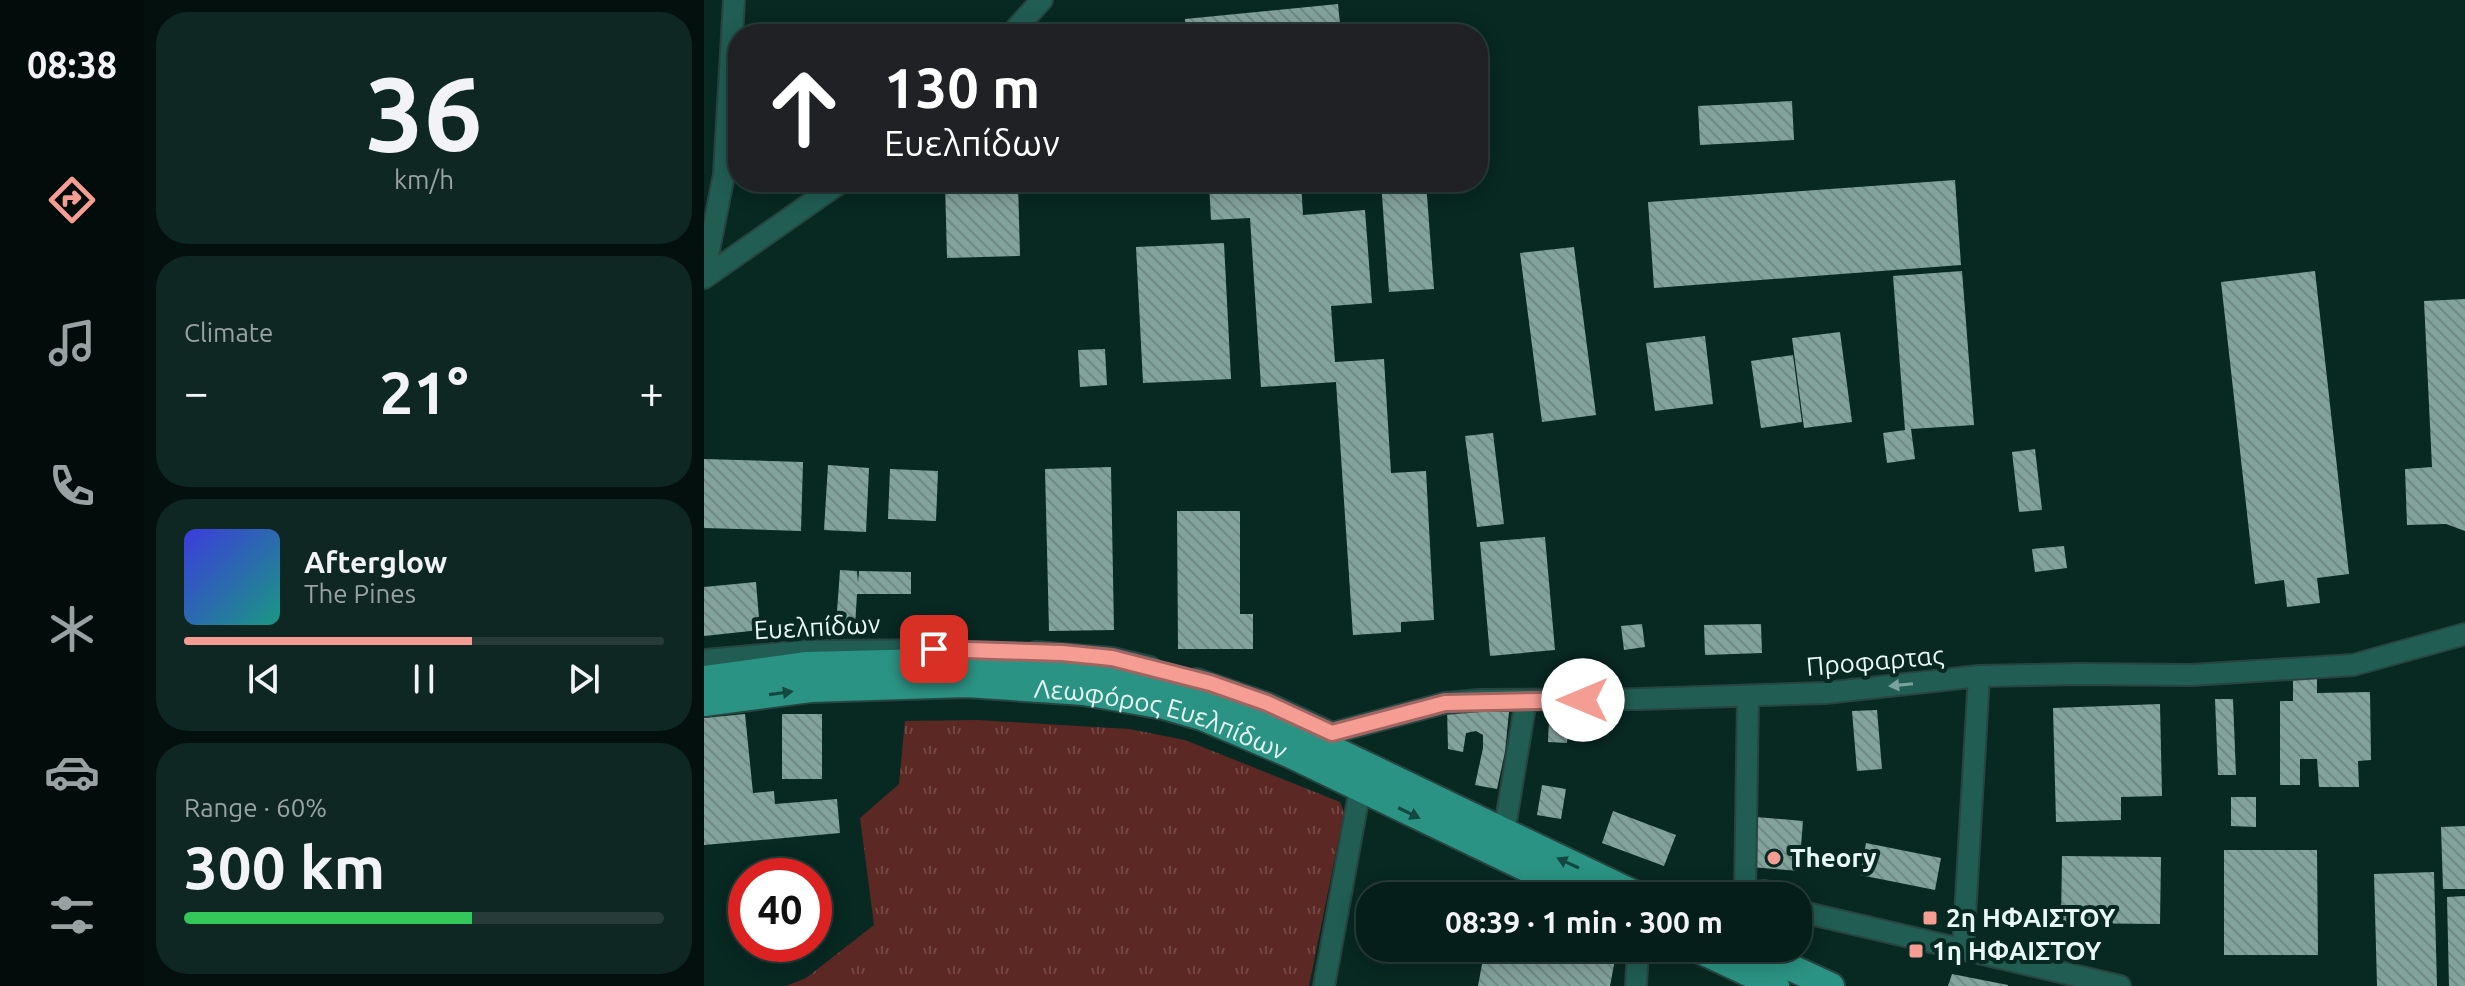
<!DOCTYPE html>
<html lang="en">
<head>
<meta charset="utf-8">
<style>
	body { margin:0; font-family:Ubuntu,sans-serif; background:#0f2723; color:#f1f3f6; height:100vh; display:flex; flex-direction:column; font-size:30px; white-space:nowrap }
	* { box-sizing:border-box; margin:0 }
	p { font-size:26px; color:#98a2a2 }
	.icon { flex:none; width:44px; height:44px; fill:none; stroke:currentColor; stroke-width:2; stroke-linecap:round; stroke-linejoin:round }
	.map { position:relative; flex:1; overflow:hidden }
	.drawer { display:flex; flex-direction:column; gap:12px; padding:12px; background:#03100e; width:560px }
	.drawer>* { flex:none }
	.banner { position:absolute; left:24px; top:24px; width:760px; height:168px; border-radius:32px; box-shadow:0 4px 20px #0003,0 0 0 2px #273c39; background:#202124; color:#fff; overflow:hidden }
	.speed { position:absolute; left:24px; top:858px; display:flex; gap:16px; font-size:40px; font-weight:700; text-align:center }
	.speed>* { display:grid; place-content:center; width:104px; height:104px; border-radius:50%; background:#061e1a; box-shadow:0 4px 20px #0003,0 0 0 2px #273c39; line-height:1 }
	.speed .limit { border:12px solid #d22; background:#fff; color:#111 }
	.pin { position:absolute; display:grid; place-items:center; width:68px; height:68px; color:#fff; margin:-34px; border-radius:16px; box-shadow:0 4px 12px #0006 }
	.me { position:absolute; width:88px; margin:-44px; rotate:270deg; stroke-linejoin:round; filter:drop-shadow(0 0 6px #0008) }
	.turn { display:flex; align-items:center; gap:28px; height:168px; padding:0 24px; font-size:36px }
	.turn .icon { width:104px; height:104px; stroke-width:2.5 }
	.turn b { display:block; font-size:56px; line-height:68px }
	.big { font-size:60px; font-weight:700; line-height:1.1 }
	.drawer .tile { flex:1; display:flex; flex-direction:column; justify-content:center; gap:12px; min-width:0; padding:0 28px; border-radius:32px; background:#0f2723 }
	.drawer .dial { align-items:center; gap:0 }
	.dial b { font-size:104px; line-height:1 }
	.song { display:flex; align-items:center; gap:24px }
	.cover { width:96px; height:96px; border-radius:12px; background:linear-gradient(135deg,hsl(240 70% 55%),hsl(170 70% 35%)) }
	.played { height:8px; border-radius:4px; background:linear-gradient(90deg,#f59c93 60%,#273c39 60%) }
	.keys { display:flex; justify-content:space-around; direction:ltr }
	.heat { display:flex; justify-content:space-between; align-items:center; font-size:44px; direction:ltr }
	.charge { height:12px; border-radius:6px; background:linear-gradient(90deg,#34c759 60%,#273c39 0) }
	.trip { position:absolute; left:652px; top:882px; width:456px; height:80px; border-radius:32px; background:#061e1a; box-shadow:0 4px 20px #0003,0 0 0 2px #273c39; font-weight:700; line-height:80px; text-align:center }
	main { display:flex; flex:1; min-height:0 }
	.dock { display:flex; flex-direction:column; width:144px; justify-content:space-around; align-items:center; background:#020c0a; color:#98a2a2 }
	.dock .icon { width:56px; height:56px }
	.dock .active { color:#f59c93 }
	.dock b { font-size:36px; color:#f1f3f6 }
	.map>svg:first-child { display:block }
	.grass { fill:url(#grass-tufts) }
	.building { fill:url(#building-back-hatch) }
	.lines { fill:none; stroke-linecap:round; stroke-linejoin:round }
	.minor-casing { stroke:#274540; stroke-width:24 }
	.major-casing { stroke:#274540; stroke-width:30 }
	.minor { stroke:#215d53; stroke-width:20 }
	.major { stroke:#2b9383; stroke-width:26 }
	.oneway { fill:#7ba39c }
	.oneway2 { fill:#12483f }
	.route-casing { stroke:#9f6560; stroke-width:20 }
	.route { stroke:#f59c93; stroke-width:14 }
	.poi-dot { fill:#f59c93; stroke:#082822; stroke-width:3 }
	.labels { text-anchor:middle; stroke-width:8; stroke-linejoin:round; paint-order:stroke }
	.street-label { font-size:26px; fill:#e8f9f5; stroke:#082822 }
	.poi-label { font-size:26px; font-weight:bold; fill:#e8f9f5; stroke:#082822; text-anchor:start }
</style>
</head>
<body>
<main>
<nav class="dock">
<b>08:38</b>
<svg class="icon active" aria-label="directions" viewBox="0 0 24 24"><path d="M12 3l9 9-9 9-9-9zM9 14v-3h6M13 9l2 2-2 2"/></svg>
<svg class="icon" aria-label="music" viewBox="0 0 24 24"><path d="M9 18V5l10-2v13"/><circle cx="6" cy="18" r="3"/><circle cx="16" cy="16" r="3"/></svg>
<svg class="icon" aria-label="phone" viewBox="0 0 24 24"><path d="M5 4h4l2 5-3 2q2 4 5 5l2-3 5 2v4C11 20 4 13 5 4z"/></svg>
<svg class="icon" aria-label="climate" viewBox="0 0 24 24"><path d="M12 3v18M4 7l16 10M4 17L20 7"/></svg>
<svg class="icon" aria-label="car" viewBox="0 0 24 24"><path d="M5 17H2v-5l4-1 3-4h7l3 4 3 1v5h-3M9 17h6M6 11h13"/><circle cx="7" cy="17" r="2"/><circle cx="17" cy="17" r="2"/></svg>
<svg class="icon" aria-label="filters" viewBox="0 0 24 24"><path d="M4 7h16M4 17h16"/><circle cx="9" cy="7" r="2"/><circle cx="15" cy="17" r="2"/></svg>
</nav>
<section class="drawer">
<div class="tile dial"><b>36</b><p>km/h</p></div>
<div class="tile"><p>Climate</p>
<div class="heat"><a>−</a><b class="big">21°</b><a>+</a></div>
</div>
<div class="tile">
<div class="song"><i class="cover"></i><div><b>Afterglow</b><p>The Pines</p></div></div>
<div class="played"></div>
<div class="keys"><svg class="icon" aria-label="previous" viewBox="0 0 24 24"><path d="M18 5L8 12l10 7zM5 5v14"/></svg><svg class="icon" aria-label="pause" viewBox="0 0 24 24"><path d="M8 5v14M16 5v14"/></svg><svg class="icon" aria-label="next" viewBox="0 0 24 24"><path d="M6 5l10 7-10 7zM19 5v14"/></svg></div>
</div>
<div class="tile"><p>Range · 60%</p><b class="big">300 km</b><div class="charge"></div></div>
</section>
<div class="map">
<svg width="1761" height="986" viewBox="0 0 1761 986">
	<defs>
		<pattern id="grass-tufts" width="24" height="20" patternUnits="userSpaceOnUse" patternTransform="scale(2)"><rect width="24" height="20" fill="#5b2824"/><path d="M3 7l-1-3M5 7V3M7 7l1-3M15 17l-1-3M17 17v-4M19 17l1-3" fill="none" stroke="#734844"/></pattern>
		<pattern id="building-back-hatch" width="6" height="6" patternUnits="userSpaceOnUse" patternTransform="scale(2)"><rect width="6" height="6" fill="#82a39c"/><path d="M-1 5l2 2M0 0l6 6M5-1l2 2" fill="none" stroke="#708983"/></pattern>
	</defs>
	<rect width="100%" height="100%" fill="#082822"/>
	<path class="grass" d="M274,720L425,729L481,740L636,802L640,813L605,986H82L102,978L170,925L156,818L195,784L201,721Z"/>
	<path class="building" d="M634,4L637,34H482L481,19Z
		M1088,101L1090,140L996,145L994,106Z
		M1251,180L1257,265L950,288L944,202Z
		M241,182H314L316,256L243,258Z
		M505,182H597L599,215L661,210L668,303L627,306L631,362L680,359L687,473L722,471L730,620L697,622V632L649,635L632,382L557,387L546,218L507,220Z
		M677,182H722L730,289L685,292Z
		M520,243L527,379L439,383L432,247Z
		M870,247L892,415L838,422L816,253Z
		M1258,271L1270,425L1207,429L1211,459L1183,463L1179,433L1201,430L1189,276Z
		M1611,271L1645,574L1613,578L1616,603L1583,607L1580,580L1551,584L1517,282Z
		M1761,299V531L1742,524L1703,525L1701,469L1728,467L1720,301Z
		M1136,332L1148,422L1100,428L1088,338Z
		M1001,336L1009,404L951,411L942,343Z
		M401,349L403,385L376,387L374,350Z
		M1089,355L1098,422L1057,428L1047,361Z
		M789,433L800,524L773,527L761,436Z
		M1331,449L1338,510L1315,512L1308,452Z
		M0,459L99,462L97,531L0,528Z
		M124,465L165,468L162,532L120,530Z
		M407,467L410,630L345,631L341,469Z
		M186,469L234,471L232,521L184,519Z
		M473,511H536V614H549V649H474Z
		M841,537L851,650L786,656L776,542Z
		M1360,546L1363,568L1331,572L1328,549Z
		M136,570L153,571L154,583L155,571L207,572V594H153L151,626L132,625Z
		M52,582L56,630L0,636V587Z
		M938,624L941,647L920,650L917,626Z
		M1057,624L1058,653L1001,655L1000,625Z
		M1589,678H1613V693L1666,692L1667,760L1654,761L1655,787H1615L1613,759H1596V785H1576V701H1589Z
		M1511,699H1529L1532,775H1514Z
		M806,702L801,752L793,789L771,785L779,748V735L772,731L762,733L759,752L744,749L743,707Z
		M1456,704L1458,796L1417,797V820L1352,822L1349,708Z
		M1173,710L1178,769L1153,771L1148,711Z
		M41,714L49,793L70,791L71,804L133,799L136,833L0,845V718Z
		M78,714H118V779H78Z
		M845,719L865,720L863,743L844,742Z
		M838,785L862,789L857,819L833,815Z
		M1527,797H1552V827L1527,826Z
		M909,811L972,835L960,866L898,843Z
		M1052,817L1099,821L1095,871L1047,867Z
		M1761,826V889H1739L1737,827Z
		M1162,843L1237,858L1231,890L1156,875Z
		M1520,850H1613L1614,955H1520Z
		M1358,856L1457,857L1456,924L1357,923Z
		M1730,872L1733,986H1673L1670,874Z
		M1761,896V986H1745L1743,897Z
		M781,948H885L912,954L906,986H774Z
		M1248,974L1304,985V986H1244Z"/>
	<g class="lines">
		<defs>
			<path id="minor" d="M307,34L338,0
				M0,275L20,175L30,0
				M0,278L137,182
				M332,652L408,658L446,667
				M0,660L102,651L244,650
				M493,679L563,703L628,733L741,703L776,700L935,699L1121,693L1275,676L1375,674L1488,675L1649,665L1761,634
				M1044,696L1041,893L1061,891L1067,896
				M800,833L822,700
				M1094,911L1416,986
				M1259,950L1275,676
				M620,986L656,789
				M932,986L934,948"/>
			<g id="major">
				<path d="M0,679L103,665L263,661L345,665L426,675L466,683L503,695L593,732L935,896"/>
				<path id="s1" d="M0,703L106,689L263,684L380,692L460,706L498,717L585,754L880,896"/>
				<path d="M991,948L1072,986"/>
				<path d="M1044,948L1127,986"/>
			</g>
		</defs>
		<use href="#minor" class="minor-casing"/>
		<use href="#major" class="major-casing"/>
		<use href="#minor" class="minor"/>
		<use href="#major" class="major"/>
	</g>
	<defs><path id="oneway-solid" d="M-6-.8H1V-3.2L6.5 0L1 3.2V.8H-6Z" transform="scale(2)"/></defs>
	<use class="oneway" href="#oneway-solid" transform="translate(1197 685) rotate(174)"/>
	<g class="oneway2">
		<use href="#oneway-solid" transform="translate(77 693) rotate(-8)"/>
		<use href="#oneway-solid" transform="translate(705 813) rotate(26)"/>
		<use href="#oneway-solid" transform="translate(864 863) rotate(-155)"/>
	</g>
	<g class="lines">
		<defs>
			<path id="route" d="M230,649L358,653L408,658L506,683L563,703L628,733L741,703L879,700"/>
		</defs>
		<use href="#route" class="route-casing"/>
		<use href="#route" class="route"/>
	</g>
	<g class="poi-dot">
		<circle cx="1070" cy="858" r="8"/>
		<rect x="1218" y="910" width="16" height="16" rx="4"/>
		<rect x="1204" y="943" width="16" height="16" rx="4"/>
	</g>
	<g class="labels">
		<g class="street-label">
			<text transform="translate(113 627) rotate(-3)" y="9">Ευελπίδων</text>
			<text transform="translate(1171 661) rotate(-5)" y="9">Προφαρτας</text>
			<text dy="9" stroke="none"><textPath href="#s1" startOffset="462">Λεωφόρος Ευελπίδων</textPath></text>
		</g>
		<g class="poi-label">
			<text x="1086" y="867">Theory</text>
			<text x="1242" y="927">2η ΗΦΑΙΣΤΟΥ</text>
			<text x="1228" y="960">1η ΗΦΑΙΣΤΟΥ</text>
		</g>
	</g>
</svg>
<div class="speed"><div class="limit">40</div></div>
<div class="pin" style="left:230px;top:649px;background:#d93025"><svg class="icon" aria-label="arrive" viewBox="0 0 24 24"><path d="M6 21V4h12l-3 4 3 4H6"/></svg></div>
<svg class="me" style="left:879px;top:700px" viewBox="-20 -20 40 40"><circle r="19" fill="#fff"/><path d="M0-13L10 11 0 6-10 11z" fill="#f59c93"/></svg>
<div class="trip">08:39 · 1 min · 300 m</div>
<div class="banner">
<div class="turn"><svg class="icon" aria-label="ahead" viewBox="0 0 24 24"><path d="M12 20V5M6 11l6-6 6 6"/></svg><div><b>130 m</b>Ευελπίδων</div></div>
</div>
</div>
</main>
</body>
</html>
